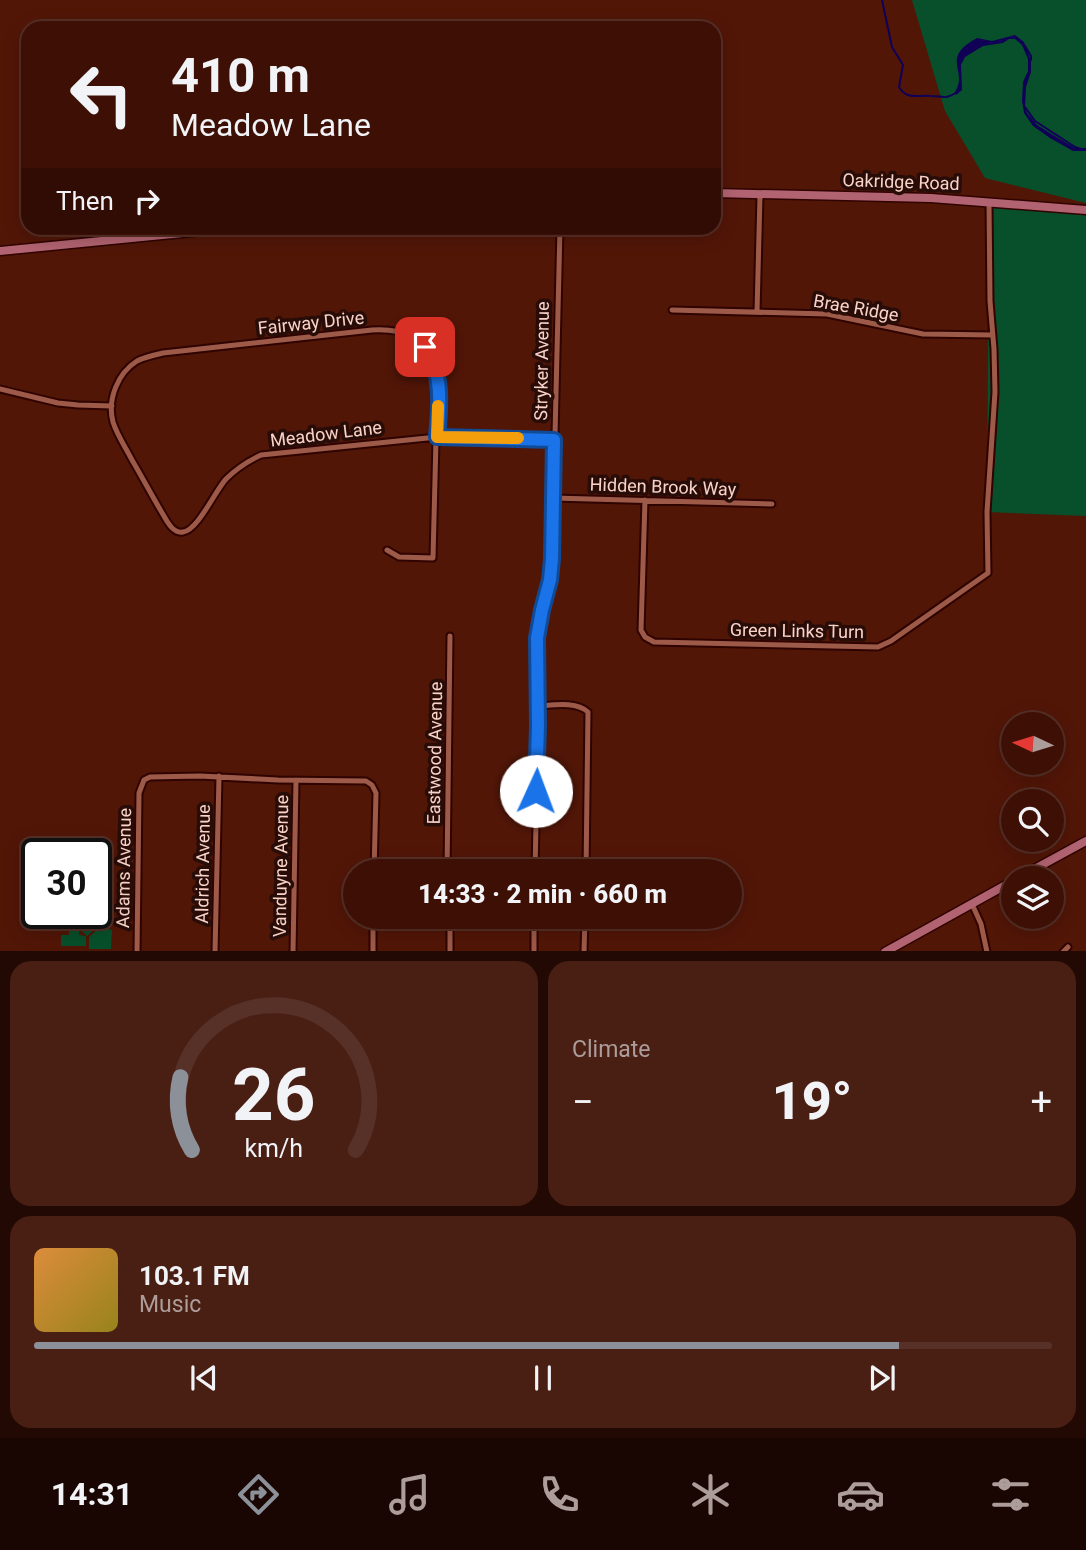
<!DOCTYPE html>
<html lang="en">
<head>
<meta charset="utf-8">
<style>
	body { margin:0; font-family:Roboto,sans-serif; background:#491e13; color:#f1f3f6; height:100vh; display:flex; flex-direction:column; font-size:26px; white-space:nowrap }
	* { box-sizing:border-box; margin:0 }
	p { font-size:23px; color:#ad9d9a }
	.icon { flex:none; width:38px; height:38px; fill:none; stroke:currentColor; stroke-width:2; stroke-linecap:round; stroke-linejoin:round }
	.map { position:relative; height:951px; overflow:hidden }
	.sheet { display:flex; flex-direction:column; gap:10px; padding:10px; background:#220903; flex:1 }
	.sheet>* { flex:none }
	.hud { position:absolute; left:21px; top:21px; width:700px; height:214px; border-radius:21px; box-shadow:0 4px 18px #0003,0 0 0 2px #573027; background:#3e1005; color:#f1f3f6; overflow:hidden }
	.needle { width:46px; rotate:274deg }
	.buttons { position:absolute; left:1001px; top:712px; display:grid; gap:14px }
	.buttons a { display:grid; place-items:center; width:63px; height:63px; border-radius:50%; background:#3e1005; box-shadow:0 4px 18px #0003,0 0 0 2px #573027; font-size:35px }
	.speed { position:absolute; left:21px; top:838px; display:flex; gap:14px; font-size:35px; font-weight:700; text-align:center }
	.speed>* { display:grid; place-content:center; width:91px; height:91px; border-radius:50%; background:#3e1005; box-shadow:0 4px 18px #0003,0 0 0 2px #573027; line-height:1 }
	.speed .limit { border:4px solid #111; border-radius:10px; background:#fff; color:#111 }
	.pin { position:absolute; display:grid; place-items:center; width:60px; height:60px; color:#fff; margin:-30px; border-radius:14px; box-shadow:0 4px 10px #0006 }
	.me { position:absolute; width:77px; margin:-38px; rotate:2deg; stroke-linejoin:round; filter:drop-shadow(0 0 5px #0008) }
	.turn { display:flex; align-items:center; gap:24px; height:147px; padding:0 35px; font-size:32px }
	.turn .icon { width:91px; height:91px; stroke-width:2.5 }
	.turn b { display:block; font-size:49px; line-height:60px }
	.then { display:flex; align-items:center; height:66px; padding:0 35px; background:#0003; gap:14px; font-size:26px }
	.big { font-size:52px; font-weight:800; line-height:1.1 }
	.sheet .tile { flex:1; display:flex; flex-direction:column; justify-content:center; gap:10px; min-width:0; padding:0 24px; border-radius:21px; background:#491e13 }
	.sheet .dial { align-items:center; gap:0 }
	.dial svg { height:182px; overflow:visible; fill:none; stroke:#573027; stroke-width:7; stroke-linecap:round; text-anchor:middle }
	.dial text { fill:#f1f3f6; stroke:none }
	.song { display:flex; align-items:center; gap:21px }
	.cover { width:84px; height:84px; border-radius:10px; background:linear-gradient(135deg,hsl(30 70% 55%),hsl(50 70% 35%)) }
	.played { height:7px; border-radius:4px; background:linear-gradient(90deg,#8c9099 85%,#573027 85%) }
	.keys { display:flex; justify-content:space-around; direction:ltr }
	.heat { display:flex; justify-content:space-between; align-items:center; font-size:38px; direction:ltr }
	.sheet .tiles { flex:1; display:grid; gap:10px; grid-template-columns:1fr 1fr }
	.tile:last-child { grid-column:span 2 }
	.trip { position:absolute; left:343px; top:859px; width:399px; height:70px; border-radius:35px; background:#3e1005; box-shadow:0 4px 18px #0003,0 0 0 2px #573027; font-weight:800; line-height:70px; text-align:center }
	.dock { display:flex; height:112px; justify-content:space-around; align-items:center; background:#190602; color:#ad9d9a }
	.dock .icon { width:49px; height:49px }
	.dock .selected { color:#8c9099 }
	.dock b { font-size:32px; color:#f1f3f6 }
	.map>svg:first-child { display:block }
	.green { fill:#07502b }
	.water { fill:#100056 }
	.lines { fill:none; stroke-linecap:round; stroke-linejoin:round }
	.stream { stroke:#100056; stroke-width:2 }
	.street-casing { stroke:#2f0300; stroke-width:9 }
	.secondary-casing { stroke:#2f0300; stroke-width:11 }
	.street { stroke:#9d5a49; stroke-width:5 }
	.secondary { stroke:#b26371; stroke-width:8 }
	.route-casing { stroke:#114b97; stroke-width:18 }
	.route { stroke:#1a73e8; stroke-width:12 }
	.slow { stroke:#f59e0b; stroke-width:12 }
	.labels { text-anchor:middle; stroke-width:7; stroke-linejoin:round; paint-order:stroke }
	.street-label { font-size:18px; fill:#f9d2c8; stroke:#270c07 }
</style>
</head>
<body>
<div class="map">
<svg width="1086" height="952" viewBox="0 0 1086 952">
	<rect width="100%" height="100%" fill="#521607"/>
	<path class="green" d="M912,0H1086V203L985,178L945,111Z
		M989,202L1086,208V516L987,512Z
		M85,914L90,919L92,918L99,925L87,936L80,929L82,927L77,921Z
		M101,926L112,930L111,949H89V937Z
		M69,927L79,928V935L86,936V946H61V935H69Z"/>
	<path class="water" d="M1015,35L1024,42L1031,61V72L1026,87L1025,107L1027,113L1037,125L1058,138L1075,148H1086V151H1073L1050,138L1033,126L1024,113L1022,101L1023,82L1028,71V59L1022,45L1015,39H1009L1003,43L983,46L965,57L961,65L962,90L956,95L955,92C969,70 939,59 977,38L992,41Z"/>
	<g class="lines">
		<path class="stream" d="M882,0L892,47L903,65L899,87C907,100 917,95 930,96C943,96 945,100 957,92
			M1025,46L1031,56V60
			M1025,107L1035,121L1075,147L1081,149"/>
		<defs>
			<path id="street" d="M672,310L827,314L923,334L993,335
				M757,312L760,195
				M0,389L58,403L78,405L112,406
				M553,498L772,504
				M645,500L641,630L645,637L654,642L878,647L891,641L988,573L987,512L995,392L994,349L990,301L989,202
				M387,550L399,557L433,558L436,440L437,434C439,380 445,326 372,330L163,353C154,355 145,357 137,361C118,373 107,399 113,422C117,435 126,448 132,460C142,477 151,494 161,511C166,519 172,534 183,532C198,530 215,491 226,479C236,469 248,461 261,455L437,437L554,440
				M538,706C554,705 576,701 588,712L586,872
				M447,872L450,636
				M535,872L538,726L537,638C541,611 550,586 552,559L560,228
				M972,904L981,924L987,952
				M137,952L139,793L144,780L150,777L200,776L278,780L366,781L372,785L376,793L374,872
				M215,952L219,776
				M293,952L296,780
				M373,952V917
				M450,952V917
				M534,952V917
				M584,952L585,917
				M1063,952L1068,947"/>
			<path id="secondary" d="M714,193L931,198L1086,210
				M0,251L233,228
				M1018,878L1086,841
				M885,952L1013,881"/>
		</defs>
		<use href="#street" class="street-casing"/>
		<use href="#secondary" class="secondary-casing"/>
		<use href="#street" class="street"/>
		<use href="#secondary" class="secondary"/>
	</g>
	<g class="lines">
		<defs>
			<path id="route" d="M425,347C443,372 440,407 437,437L554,440L552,559L550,580L542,610L537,638L538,726L536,791"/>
		</defs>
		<use href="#route" class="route-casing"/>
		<use href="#route" class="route"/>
		<path class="slow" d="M438,406L437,437L518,438"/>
	</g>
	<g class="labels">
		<g class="street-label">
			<text transform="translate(901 182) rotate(2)" y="6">Oakridge Road</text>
			<text transform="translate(856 308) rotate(10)" y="6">Brae Ridge</text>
			<text transform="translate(311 323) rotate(-6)" y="6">Fairway Drive</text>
			<text transform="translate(542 361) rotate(-89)" y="6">Stryker Avenue</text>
			<text transform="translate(326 434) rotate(-7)" y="6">Meadow Lane</text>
			<text transform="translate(663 487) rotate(2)" y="6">Hidden Brook Way</text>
			<text transform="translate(797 631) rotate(1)" y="6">Green Links Turn</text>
			<text transform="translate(435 753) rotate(-89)" y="6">Eastwood Avenue</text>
			<text transform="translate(203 864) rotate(-89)" y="6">Aldrich Avenue</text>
			<text transform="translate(281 866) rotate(-89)" y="6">Vanduyne Avenue</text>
			<text transform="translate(124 868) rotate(-89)" y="6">Adams Avenue</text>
		</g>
	</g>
</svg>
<div class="buttons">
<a><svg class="needle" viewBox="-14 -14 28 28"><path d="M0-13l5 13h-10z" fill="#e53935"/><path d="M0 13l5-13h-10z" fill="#ad9d9a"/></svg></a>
<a><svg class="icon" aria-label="search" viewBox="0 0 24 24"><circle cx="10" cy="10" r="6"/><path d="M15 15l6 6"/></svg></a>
<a><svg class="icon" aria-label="layers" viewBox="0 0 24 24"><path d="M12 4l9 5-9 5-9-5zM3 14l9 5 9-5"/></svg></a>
</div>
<div class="speed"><div class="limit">30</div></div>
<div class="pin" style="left:425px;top:347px;background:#d93025"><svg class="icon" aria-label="arrive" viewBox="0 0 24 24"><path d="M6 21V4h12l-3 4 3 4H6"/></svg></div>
<svg class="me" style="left:536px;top:791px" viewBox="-20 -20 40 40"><circle r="19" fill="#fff"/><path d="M0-13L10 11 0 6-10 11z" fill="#1a73e8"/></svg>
<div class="trip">14:33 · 2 min · 660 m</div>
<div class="hud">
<div class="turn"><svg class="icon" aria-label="left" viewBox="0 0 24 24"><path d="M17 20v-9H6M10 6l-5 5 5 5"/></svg><div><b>410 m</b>Meadow Lane</div></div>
<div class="then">Then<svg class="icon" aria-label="right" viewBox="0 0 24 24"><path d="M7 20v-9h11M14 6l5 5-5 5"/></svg></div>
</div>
</div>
<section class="sheet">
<div class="tiles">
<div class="tile dial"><svg viewBox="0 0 100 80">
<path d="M14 69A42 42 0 1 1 86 69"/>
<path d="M14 69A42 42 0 0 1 9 37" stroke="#8c9099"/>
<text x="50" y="56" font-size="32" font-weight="700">26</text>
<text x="50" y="72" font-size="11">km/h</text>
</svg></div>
<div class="tile"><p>Climate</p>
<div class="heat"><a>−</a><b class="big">19°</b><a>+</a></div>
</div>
<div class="tile">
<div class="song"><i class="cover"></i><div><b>103.1 FM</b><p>Music</p></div></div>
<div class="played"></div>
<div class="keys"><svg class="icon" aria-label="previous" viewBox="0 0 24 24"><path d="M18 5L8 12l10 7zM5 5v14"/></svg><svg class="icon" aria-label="pause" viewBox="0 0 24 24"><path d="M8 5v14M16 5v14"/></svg><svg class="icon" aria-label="next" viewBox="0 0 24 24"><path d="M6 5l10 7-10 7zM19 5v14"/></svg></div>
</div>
</div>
</section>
<nav class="dock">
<b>14:31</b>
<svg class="icon selected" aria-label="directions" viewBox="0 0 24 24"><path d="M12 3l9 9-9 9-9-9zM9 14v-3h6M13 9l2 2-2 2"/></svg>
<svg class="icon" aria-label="music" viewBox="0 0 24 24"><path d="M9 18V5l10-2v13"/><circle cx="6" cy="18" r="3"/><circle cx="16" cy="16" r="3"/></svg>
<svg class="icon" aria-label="phone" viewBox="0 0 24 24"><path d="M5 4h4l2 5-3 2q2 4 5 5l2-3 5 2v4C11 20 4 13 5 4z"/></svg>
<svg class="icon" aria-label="climate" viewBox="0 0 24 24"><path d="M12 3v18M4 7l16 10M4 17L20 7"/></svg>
<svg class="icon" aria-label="car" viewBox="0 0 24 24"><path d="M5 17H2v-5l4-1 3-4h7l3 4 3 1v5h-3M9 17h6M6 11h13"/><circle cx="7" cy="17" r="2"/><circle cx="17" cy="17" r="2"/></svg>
<svg class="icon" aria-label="filters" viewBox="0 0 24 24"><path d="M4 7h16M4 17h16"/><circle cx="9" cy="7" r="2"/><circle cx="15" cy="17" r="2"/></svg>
</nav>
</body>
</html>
